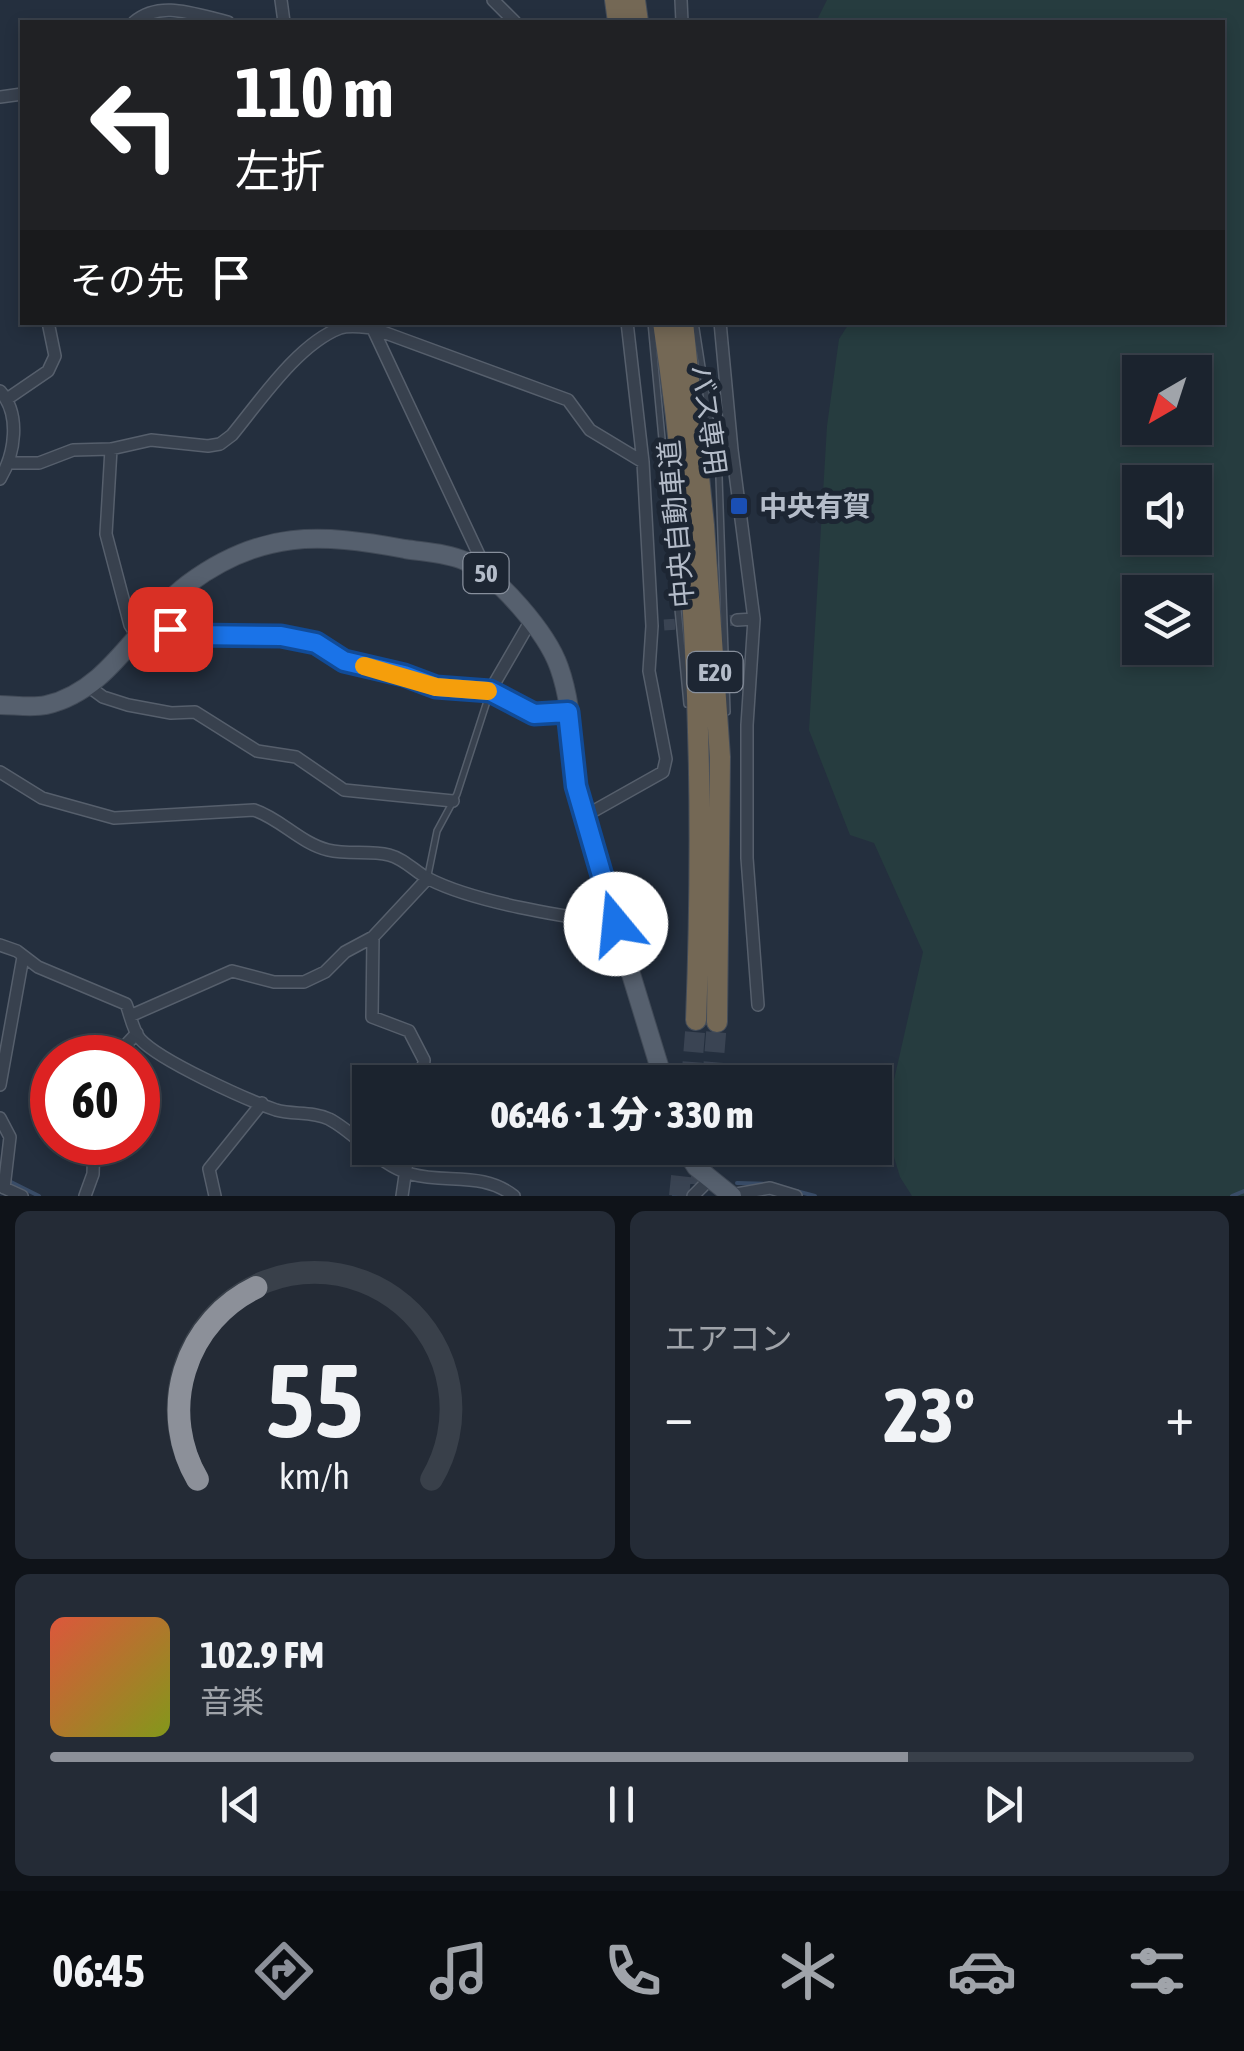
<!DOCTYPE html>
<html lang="ja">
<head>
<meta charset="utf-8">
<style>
	body { margin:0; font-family:"Asap Condensed","Noto Sans JP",sans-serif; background:#242b36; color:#f1f3f6; height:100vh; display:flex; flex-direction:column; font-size:38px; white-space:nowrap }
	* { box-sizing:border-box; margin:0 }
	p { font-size:32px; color:#a0a4aa }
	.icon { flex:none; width:55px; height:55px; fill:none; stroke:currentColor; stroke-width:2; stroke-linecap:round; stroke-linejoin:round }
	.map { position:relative; height:1196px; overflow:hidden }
	.side { display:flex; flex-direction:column; gap:15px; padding:15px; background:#0f1319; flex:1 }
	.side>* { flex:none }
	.hud { position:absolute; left:20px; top:20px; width:1205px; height:305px; border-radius:0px; box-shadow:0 5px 15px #0003,0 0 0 2px #39404a; background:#202124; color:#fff; overflow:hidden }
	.needle { width:65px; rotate:219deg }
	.tools { position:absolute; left:1122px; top:355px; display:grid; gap:20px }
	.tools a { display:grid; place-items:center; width:90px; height:90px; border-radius:0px; background:#1b232e; box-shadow:0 5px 15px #0003,0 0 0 2px #39404a; font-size:50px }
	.speed { position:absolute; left:30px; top:1035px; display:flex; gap:20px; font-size:50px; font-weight:700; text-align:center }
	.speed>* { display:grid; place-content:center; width:130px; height:130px; border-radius:50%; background:#1b232e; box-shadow:0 5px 15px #0003,0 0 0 2px #39404a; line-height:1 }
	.speed .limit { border:15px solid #d22; background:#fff; color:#111 }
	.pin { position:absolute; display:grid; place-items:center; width:85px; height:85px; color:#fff; margin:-42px; border-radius:20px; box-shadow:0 5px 15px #0006 }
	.me { position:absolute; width:110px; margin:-55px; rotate:343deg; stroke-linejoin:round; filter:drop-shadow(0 0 8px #0008) }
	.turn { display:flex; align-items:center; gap:35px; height:210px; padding:0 50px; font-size:45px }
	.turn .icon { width:130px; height:130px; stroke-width:2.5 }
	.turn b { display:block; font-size:70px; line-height:85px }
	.then { display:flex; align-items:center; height:95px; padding:0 50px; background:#0003; gap:20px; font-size:38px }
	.big { font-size:75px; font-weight:800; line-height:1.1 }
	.side .tile { flex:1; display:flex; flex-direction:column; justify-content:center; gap:15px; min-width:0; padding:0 35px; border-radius:15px; background:#242b36 }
	.side .dial { align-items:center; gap:0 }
	.dial svg { height:260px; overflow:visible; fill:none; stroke:#39404a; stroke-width:7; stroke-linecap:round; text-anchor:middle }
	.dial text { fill:#f1f3f6; stroke:none }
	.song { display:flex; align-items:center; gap:30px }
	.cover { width:120px; height:120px; border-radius:15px; background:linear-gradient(135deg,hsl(10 70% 55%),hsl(70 70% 35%)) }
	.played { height:10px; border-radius:5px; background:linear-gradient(90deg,#8c9099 75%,#39404a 75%) }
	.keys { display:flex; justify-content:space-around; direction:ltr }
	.heat { display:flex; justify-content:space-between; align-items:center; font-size:55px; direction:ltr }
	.side .tiles { flex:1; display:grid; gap:15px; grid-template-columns:1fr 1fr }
	.tile:last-child { grid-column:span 2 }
	.trip { position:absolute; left:352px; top:1065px; width:540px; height:100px; border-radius:0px; background:#1b232e; box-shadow:0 5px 15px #0003,0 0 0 2px #39404a; font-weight:800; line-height:100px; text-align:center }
	.dock { display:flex; height:160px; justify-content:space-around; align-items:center; background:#0b0e12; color:#a0a4aa }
	.dock .icon { width:70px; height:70px }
	.dock .on { color:#8c9099 }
	.dock b { font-size:45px; color:#f1f3f6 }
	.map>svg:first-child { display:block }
	.green { fill:#263c3f; fill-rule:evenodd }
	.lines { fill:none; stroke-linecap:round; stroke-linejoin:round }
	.stream { stroke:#394c67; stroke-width:4 }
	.minor-tunnel { stroke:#3a4453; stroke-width:11; stroke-dasharray:11 5.5; stroke-linecap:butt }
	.motorway-tunnel { stroke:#3a4453; stroke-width:20; stroke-dasharray:20 10; stroke-linecap:butt }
	.service-casing { stroke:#565f6c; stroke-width:8 }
	.minor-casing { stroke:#565f6c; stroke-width:14 }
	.primary-casing { stroke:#414a57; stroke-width:20 }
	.motorway-casing { stroke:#434c59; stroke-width:22 }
	.service { stroke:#38414e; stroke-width:5 }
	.minor { stroke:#38414e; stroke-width:11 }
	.primary { stroke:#56606e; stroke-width:18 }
	.motorway { stroke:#746855; stroke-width:20 }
	.route-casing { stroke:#114b97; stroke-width:25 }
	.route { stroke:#1a73e8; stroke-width:18 }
	.slow { stroke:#f59e0b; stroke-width:18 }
	.transit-dot { fill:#1a4fb4; stroke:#1d2633; stroke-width:4 }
	.labels { text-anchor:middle; stroke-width:10; stroke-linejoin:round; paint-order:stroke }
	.shield { fill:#1d2633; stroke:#878f9c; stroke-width:2.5 }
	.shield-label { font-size:25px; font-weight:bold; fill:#b4bcc9 }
	.street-label { font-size:28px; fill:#b4bcc9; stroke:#1d2633 }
	.poi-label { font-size:28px; font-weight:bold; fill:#b4bcc9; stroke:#1d2633; text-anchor:start }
</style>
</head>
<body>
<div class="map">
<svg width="1244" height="1196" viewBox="0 0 1244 1196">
	<rect width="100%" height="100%" fill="#242f3e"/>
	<path class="green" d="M827,0H1244V1196H912L900,1177L884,1124L923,952L874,843L850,835L809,730L827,426L839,339L850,322H1222V22H816ZM1140,372H1195V428H1140ZM1140,482H1195V538H1140ZM1140,592H1195V648H1140Z"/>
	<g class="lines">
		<path class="stream" d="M7,1180L39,1196
			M737,1183L772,1184
			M796,1191L815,1196
			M674,1196L679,1195
			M1232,1196L1244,1191"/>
		<path class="minor-tunnel" d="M664,625L737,620"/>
		<path class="motorway-tunnel" d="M691,1082L696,1020
			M712,1082L717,1022
			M700,1185L705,1148
			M679,1196L684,1148"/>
		<defs>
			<path id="service" d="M651,322L687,704
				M695,322L719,477L727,712
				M153,624L190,635L281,636L316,643L345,661L404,675L436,687L490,691L534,714L564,712
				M428,875L437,831L457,794L490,692"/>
			<path id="minor" d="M281,0L284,22
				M493,0L515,22
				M681,0L682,22
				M134,22C160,0 194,14 228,22
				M0,97L22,94
				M720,322L732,450L754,619L737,620
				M372,327L487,572
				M0,391C21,414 15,454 0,479
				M7,399L48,371L55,356L48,322
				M111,449L106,534L130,625L137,636
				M9,463H39L73,450L111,449L151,440L208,446L220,444L232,435C260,401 298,344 340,328C350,325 362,327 372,328L568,400L590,430L643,462
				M754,619L747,725V858L758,1005
				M88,686L103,697L128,705L171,713L195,712L257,751L296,757L344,790L453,801
				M490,691L530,622
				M0,772L42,798L114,818L254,810C281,819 300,843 328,850C348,855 370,850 389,855C405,859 415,872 429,879C476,903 563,916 616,924
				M583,817L663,772L666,759L649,671L652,626L643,462L627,322
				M373,937L372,1017L409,1031L424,1060L422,1082
				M0,945L17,951L38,967L126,1004C130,1014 133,1031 140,1039C160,1061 247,1100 276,1110C293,1115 312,1111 329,1119C358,1134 378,1165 411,1174C447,1184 482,1171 514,1196
				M130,1016L232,971L274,982H304L325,972L345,952L373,937L428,878
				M119,1058L122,1049L137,1033
				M0,1085L23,957
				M0,1118L10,1137L4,1188
				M0,1186L22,1196
				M731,1195L770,1188L796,1196
				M85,1196L93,1174L94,1142
				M215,1196L209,1169L262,1103
				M402,1196L409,1148
				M693,1196L709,1180"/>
			<path id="primary" d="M0,705C14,705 32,708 46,705C110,691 139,621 188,584C261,530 319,533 405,549C424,552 448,553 465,561C498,575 547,633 559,667C576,714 571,769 583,817L664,1082
				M684,1148L696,1167L732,1196"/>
			<path id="motorway" d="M615,0L618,22
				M635,0L638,22
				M663,322C698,551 705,790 696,1020
				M683,322L704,525L720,757L717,1022"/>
		</defs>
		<use href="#service" class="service-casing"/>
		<use href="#minor" class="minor-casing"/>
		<use href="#primary" class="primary-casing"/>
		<use href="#motorway" class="motorway-casing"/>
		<use href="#service" class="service"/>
		<use href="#minor" class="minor"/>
		<use href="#primary" class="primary"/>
		<use href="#motorway" class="motorway"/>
	</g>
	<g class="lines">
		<defs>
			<path id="route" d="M170,629L190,635L281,636L316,643L344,661L404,675L436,687L490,691L534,714L568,712L576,786L616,924"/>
		</defs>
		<use href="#route" class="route-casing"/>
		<use href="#route" class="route"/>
		<path class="slow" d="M364,666L436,687L488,691"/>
	</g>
	<rect class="transit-dot" x="729" y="496" width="20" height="20" rx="5"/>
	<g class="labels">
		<g class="shield">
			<rect x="463.5" y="553" width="45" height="40" rx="8"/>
			<rect x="687.5" y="652" width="55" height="40" rx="8"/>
		</g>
		<g class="shield-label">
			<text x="486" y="582">50</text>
			<text x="715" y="681">E20</text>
		</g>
		<g class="street-label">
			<text transform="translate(709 420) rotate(82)" y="10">バス専用</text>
			<text transform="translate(676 524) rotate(-95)" y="10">中央自動車道</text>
		</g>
		<g class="poi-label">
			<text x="759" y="516">中央有賀</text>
		</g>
	</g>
</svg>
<div class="tools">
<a><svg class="needle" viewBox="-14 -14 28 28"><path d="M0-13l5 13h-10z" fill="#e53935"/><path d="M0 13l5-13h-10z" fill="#a0a4aa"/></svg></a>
<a><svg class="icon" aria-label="sound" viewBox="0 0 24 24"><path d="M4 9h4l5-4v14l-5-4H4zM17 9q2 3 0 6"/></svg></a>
<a><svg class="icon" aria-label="layers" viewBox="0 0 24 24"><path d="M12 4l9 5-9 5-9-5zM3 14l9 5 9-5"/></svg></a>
</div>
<div class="speed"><div class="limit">60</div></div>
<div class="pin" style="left:170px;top:629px;background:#d93025"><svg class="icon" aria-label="arrive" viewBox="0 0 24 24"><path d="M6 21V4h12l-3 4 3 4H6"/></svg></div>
<svg class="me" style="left:616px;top:924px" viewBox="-20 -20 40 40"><circle r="19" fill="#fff"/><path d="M0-13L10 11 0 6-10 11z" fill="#1a73e8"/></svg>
<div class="trip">06:46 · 1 分 · 330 m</div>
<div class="hud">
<div class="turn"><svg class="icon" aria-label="left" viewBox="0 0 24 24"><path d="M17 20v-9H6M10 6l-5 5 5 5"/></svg><div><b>110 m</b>左折</div></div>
<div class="then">その先<svg class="icon" aria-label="arrive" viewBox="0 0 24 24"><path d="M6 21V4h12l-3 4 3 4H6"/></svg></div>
</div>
</div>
<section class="side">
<div class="tiles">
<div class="tile dial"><svg viewBox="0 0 100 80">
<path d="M14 69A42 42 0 1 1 86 69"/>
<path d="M14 69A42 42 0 0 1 32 10" stroke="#8c9099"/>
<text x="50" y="56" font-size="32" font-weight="700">55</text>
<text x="50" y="72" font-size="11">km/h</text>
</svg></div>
<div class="tile"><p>エアコン</p>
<div class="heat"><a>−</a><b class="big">23°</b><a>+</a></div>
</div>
<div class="tile">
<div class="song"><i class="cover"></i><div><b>102.9 FM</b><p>音楽</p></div></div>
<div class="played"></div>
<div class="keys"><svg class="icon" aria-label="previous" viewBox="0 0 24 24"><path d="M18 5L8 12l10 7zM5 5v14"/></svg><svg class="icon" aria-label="pause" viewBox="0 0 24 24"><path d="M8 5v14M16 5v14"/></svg><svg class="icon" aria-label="next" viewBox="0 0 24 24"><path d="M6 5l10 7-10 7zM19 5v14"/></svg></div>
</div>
</div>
</section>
<nav class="dock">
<b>06:45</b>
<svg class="icon on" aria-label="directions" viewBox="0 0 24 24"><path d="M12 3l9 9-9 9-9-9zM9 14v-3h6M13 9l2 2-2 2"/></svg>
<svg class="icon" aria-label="music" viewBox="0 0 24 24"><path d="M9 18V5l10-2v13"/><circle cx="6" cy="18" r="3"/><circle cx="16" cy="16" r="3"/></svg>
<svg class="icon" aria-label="phone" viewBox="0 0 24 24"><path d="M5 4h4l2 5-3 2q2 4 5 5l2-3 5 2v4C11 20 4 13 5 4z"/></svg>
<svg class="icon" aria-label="climate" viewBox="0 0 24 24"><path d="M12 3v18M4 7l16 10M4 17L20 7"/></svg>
<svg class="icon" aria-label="car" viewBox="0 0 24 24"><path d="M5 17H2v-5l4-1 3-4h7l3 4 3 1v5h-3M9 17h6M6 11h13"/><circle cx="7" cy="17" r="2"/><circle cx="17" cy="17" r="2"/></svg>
<svg class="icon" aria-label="filters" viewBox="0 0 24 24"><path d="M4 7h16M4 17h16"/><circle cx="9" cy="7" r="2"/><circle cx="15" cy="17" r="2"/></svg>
</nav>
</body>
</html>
